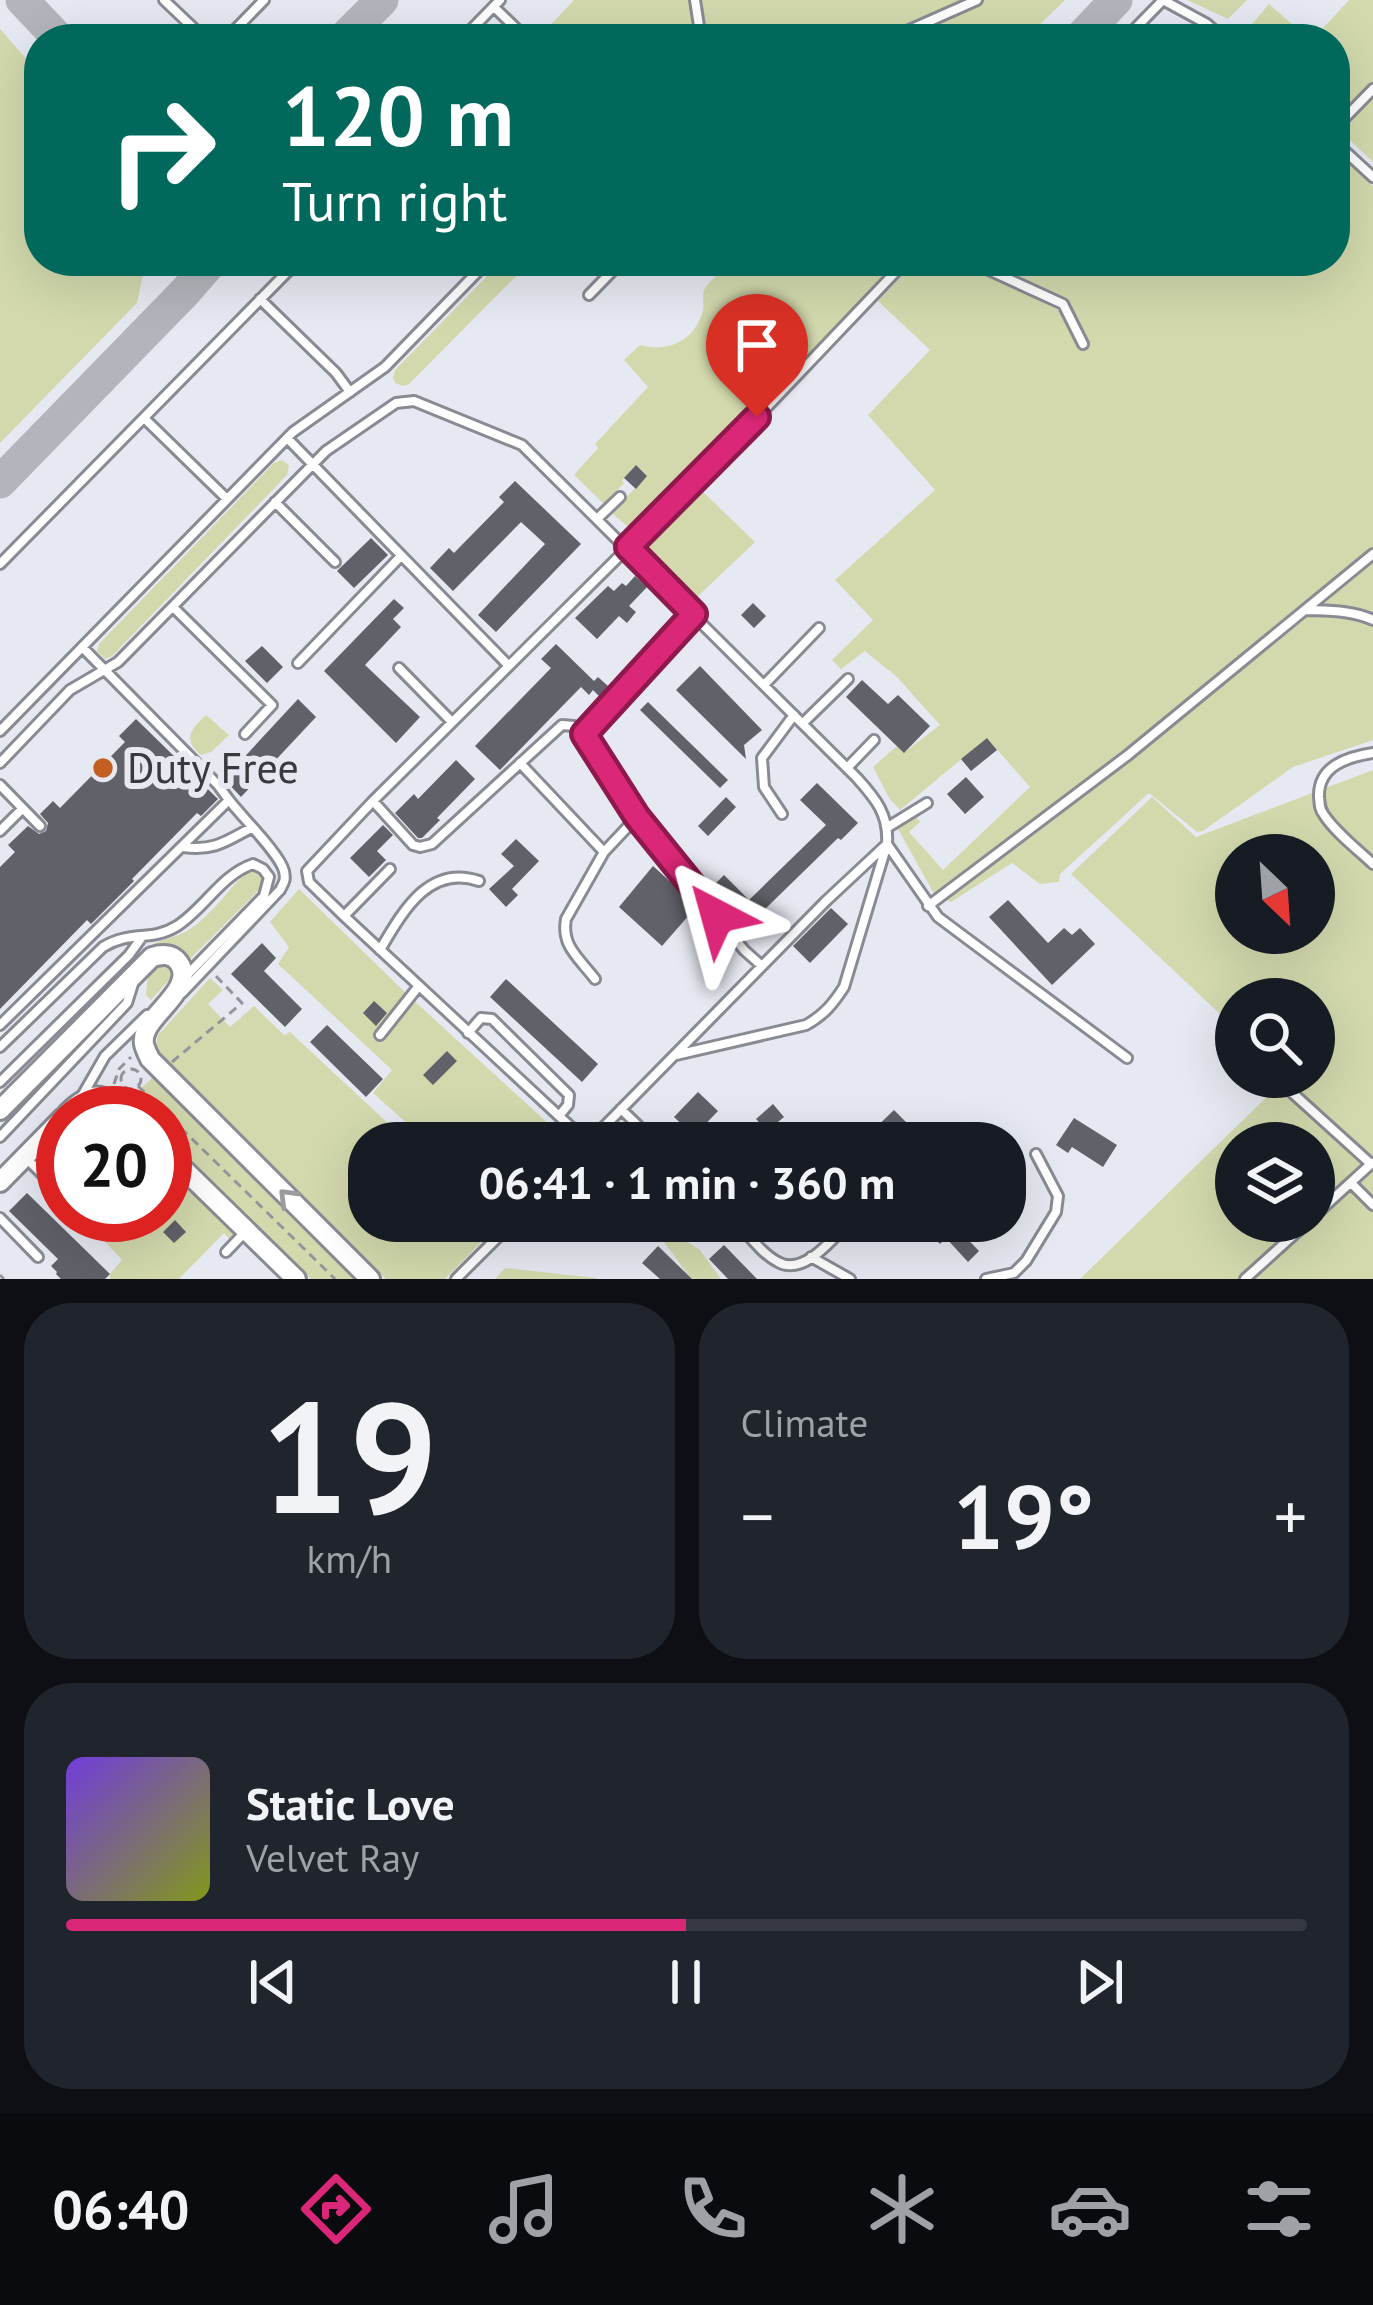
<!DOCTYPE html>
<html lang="en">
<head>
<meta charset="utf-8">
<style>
	body { margin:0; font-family:"PT Sans",sans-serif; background:#20242c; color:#f1f3f6; height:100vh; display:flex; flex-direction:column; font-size:45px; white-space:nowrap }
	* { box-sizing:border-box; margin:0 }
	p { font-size:39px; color:#9ea1a6 }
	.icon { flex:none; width:66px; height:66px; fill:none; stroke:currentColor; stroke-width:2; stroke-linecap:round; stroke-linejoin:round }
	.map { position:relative; height:1279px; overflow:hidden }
	.panel { display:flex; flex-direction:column; gap:24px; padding:24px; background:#0d0f14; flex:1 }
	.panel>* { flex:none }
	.guide { position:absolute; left:24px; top:24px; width:1326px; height:252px; border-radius:48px; box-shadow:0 12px 48px #0002; background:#00695c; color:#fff; overflow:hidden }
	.needle { width:78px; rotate:155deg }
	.fabs { position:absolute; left:1215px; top:834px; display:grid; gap:24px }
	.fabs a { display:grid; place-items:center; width:120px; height:120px; border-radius:50%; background:#171b24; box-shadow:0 12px 48px #0002; font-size:60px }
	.speed { position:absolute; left:36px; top:1086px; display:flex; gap:24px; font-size:60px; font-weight:700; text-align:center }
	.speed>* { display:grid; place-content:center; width:156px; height:156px; border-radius:50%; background:#171b24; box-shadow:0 12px 48px #0002; line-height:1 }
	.speed .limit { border:18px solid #d22; background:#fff; color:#111 }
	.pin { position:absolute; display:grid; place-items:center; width:102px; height:102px; color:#fff; margin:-123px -51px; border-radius:50% 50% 50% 0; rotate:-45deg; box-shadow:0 0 12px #0007 }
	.pin .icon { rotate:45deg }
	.me { position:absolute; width:132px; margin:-66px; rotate:321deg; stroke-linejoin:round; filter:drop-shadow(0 0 9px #0008) }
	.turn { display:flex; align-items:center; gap:42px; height:252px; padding:0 60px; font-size:54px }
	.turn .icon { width:156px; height:156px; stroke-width:2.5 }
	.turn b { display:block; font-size:84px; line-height:102px }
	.big { font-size:90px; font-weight:600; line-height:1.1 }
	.panel .tile { flex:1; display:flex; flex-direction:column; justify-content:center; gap:18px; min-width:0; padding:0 42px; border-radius:48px; background:#20242c }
	.panel .dial { align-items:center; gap:0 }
	.dial b { font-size:156px; line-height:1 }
	.song { display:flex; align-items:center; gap:36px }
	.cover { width:144px; height:144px; border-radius:18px; background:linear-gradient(135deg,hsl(260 70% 55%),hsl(70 70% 35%)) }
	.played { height:12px; border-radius:6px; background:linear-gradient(90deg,#db2777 50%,#363941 50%) }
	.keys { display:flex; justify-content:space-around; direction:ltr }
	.heat { display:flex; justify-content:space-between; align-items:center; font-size:66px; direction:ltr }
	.panel .tiles { flex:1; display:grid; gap:24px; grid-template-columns:1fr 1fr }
	.tile:last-child { grid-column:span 2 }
	.trip { position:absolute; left:348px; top:1122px; width:678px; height:120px; border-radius:48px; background:#171b24; box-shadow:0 12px 48px #0002; font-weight:600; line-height:120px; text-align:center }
	.tab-bar { display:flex; height:192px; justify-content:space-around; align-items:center; background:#090b0e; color:#9ea1a6 }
	.tab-bar .icon { width:84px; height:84px }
	.tab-bar .on { color:#db2777 }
	.tab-bar b { font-size:54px; color:#f1f3f6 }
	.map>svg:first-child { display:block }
	.green { fill:#d3d9ad; fill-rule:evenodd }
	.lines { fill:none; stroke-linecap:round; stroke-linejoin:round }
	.taxiway { stroke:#b4b5bc; stroke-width:33 }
	.building { fill:#606169 }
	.service-casing { stroke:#898b93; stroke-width:14 }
	.tertiary-casing { stroke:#898b93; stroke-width:24 }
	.path { stroke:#93959b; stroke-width:3; stroke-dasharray:9 6; stroke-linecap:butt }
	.service { stroke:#fff; stroke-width:8 }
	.tertiary { stroke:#fff; stroke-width:18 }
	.oneway { stroke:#9c9c9e }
	.route-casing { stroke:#8e194d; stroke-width:30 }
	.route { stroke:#db2777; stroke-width:21 }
	.poi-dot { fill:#c16020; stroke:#e7e9f2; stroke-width:4.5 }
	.labels { text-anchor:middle; stroke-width:12; stroke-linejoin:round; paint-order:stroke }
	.poi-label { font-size:42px; fill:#393a3d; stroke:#e7e9f2; text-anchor:start }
</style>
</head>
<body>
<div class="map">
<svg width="1373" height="1279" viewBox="0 0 1373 1279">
	<rect width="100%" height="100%" fill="#e7e9f2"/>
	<path class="green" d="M574,0H1065L1025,39H548L542,34Z
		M1187,0H1247L1228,19Z
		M1349,0H1373V162L1335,126V39H1313Z
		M1269,4L1309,39H1249L1247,30Z
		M0,29L39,73V261H146L137,303L0,443Z
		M1335,151L1373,186V740L1293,767L1203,831L1197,832L1149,793L1060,874L1059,882L1040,884L1012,863L951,902L933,892L898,829L916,817L920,822L909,832L943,870L1030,787L987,738L900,810L889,798L873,767L897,746L905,752L940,725L897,677L865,651L841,669L832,660L873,620L835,580L935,490L868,415L930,350L878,301L916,261H1335Z
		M502,261H531L409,384L403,386L395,383L393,378L395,370Z
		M733,261H899L642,524L627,526L612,513L647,475L635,466L622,480L624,483L604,504L574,475L598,448L595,444L648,387L624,360L640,345C668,353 695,341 703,310C704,304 702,296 704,290C709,280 726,269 733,261Z
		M282,460L289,465L287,475L112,656L105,659L97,651L99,644L274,463Z
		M700,489L755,542L696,598L646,549L647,537Z
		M206,715L229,735L211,752L201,755C182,739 191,729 206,715Z
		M1373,770V1279H1080L1287,1077H1314V999H1236V1029L1071,874L1152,797L1196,837ZM1236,855H1314V933H1236ZM1236,1143H1314V1221H1236Z
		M252,871L262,877L260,889L189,960L173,948L161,945L141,957C150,941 164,941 181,934C203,925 228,891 245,873Z
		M299,889L411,998L563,1137L557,1143H429L373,1093L392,1070L278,964L289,947L270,922Z
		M159,962L171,965L174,974L151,1000L146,995L148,973Z
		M210,978L223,990L208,1004L230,1027L254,1006L284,1035L290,1032L409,1143H369V1221H492L497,1226L445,1279H386L163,1063L155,1050L158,1035Z
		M154,1076L357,1279H311L165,1139V1113H138L127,1102Z
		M165,1161L235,1231L230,1240L224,1233L179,1279H110V1274L122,1260L80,1215H165Z
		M673,1233L700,1250L721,1279H691L661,1238Z
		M505,1268L596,1278L598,1279H495Z"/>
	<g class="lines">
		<path class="taxiway" d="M22,0L59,39
			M343,39L382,0
			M1079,39L1116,0
			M0,482L185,292L212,261"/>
	</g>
	<path class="building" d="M636,465L647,476L636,489L624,478Z
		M515,481L581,544L496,632L478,615L545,544L521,522L453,591L430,568L449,548L454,553L504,502L499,497Z
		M371,538L388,555L354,588L337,571Z
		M635,576L647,587L629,606L636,612L627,623L619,616L597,639L575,618L608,586L614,591L622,583L626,586Z
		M394,599L404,608L393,619L401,627L365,665L420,717L396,743L324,671Z
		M753,603L766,616L754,628L741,615Z
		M556,644L594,681L598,677L608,686L599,696L593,690L589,695L581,687L500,770L475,746L551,668L541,659Z
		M262,646L283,667L267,683L245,661Z
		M700,666L762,730L744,745L746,759L676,690Z
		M862,680L888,704L898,695L930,726L904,753L846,697Z
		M298,699L316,717L241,797L224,779Z
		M648,702L728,780L720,788L640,710Z
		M136,719L218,799L201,816L197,813L132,879L134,881L91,924L87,920L0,1009V867L15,852L8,845L28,826L39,834L46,831L48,823L40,814L53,801L60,808L125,742L119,736Z
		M987,738L997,750L971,771L961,759Z
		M456,760L475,779L437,818L440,820L422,838H418L395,813L414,794L418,799Z
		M966,777L984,797L965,814L947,794Z
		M817,783L858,823L841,840L838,838L762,912L763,915L750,932L709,890L724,875L749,900L826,825L800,800Z
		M726,797L736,807L708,836L698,826Z
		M383,825L393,835L377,851L386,860L369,877L350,858Z
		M516,839L539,861L512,889L518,895L506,907L489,889L514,866L501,854Z
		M653,866L697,906L662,946L619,907Z
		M1008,900L1048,943L1064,928L1072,935L1080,928L1095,944L1052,985L989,917Z
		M831,908L848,924L810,963L793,946Z
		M262,943L276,958L264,971L302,1009L285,1027L231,974Z
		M506,979L598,1064L582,1082L490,997Z
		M374,1001L387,1013L376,1026L363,1013Z
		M327,1025L383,1079L366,1097L310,1042Z
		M447,1051L457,1061L433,1085L423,1075Z
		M698,1092L718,1111L694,1136L674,1117Z
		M773,1104L784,1117L767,1131L756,1119Z
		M894,1110L909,1125L890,1143H876L868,1135Z
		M1074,1118L1117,1145L1103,1167L1072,1147L1068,1153L1056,1145Z
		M27,1193L110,1274L105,1279H61L56,1274L57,1272L51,1266L58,1259L9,1211Z
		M175,1220L186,1232L174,1243L163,1232Z
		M917,1221H950L979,1251L968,1262L946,1238L940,1244Z
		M724,1245L757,1279H728L709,1259Z
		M658,1246L692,1279H660L642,1263Z"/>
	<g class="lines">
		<defs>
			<path id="service" d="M164,0L205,39
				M695,0L701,39
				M1163,0L1207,24L1224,39
				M494,7L527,39
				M226,39L264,0
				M462,39L500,0
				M889,39L977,0
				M1125,39L1163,0
				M1335,128L1373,89
				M1335,142L1373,177
				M969,261L1063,304L1083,344
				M589,295L622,261
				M260,299L336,373L350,392
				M144,418L227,499
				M287,438L509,666
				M275,502L335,562
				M598,518L620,497
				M0,564L298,261
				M173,607L272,705L245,734
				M1305,610C1328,611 1352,610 1373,620
				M82,647L218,785L229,800
				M298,663L401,556
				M399,668L452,722
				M764,685L819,628
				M803,723L848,679
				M0,731L293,432L385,367L488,261
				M583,734L637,817L744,950L762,966
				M1373,753C1347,757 1318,766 1319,797C1320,805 1319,808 1324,815C1336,833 1357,849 1373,864
				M0,763L70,690L118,662L326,451L396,403L414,401L522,445L857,778C876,799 889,815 887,844L844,987C833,1004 824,1015 806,1025L676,1055
				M520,763L604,852L566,919C561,946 579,958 595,979
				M847,768L874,740
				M0,785L40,826
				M373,801L413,845L420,847L432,844L562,725L574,726L583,734L694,613
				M782,814L764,787L762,758L794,715
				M888,827L927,803
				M0,831L22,809
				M183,847C214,851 225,842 251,828
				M604,852L637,817
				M928,906L1128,755L1373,554
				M344,916L390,869
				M380,950C403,911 429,864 479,881
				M0,1025L229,800C241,816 280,854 284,871C286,881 284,882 280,890L182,993
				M468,1033L481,1018L492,1019L569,1095L568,1105L559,1116
				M380,1035L418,987
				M0,1047L103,947C131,930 151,942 177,926C205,908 221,875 253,864L263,869L269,877L264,896L187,975
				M1276,1078L1371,1164
				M0,1082L129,955L142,937
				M82,1096L105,1056L147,1015
				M621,1109L656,1143
				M0,1137L127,1003L133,984
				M588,1143L344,916L309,882L307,871L373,801L727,449L906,261
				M588,1143L826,901L887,844L938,917L1127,1058
				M26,1158L63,1195
				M1351,1183L1373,1205
				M1314,1216L1372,1163
				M0,1218L38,1257
				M735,1221C748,1234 762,1254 778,1262C804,1277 834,1237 850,1221
				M666,1225L670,1221
				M226,1252L246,1231
				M811,1257L850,1279
				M456,1279L514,1221
				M986,1279L1014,1273L1026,1261L1056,1212L1058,1196L1036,1154
				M1245,1279L1309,1221"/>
			<path id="tertiary" d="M0,1110L152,957C162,954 172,953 179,963C195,986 153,1012 146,1031C141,1042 145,1048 150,1059L370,1279
				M68,1113C91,1090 103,1092 125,1113
				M165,1151L296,1279
				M0,1182L63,1118"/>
		</defs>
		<use href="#service" class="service-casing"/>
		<use href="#tertiary" class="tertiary-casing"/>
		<path class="path" d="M172,1062L242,1003L212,972
			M121 1079a10 10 0 1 1 20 0a10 10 0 1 1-20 0Z
			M114,1084L119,1069L131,1057
			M138,1086L335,1279
			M0,1275L4,1279"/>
		<use href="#service" class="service"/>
		<use href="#tertiary" class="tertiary"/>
	</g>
	<defs><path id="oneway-chevron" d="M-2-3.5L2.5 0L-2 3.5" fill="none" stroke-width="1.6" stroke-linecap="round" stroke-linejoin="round" transform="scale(3)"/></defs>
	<use class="oneway" href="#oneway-chevron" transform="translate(287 1197) rotate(-135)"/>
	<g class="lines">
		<defs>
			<path id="route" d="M717,916L637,817L584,734L694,614L628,547L757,417"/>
		</defs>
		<use href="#route" class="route-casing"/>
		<use href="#route" class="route"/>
	</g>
	<circle class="poi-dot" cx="103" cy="768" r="12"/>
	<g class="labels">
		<g class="poi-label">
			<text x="127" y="783">Duty Free</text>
		</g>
	</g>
</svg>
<div class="fabs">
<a><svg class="needle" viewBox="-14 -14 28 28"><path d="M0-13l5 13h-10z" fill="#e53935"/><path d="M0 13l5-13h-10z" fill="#9ea1a6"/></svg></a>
<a><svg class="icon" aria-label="search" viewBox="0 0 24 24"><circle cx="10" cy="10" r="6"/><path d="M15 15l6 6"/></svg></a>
<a><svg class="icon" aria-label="layers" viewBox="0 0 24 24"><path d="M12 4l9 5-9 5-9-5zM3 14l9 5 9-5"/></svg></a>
</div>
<div class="speed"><div class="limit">20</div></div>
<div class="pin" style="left:757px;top:417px;background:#d93025"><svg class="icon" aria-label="arrive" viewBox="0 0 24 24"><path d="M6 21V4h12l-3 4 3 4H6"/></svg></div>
<svg class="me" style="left:717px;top:916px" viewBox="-20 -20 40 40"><path d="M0-17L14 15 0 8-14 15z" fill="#db2777" stroke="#fff" stroke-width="4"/></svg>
<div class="trip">06:41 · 1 min · 360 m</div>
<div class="guide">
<div class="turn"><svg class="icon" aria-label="right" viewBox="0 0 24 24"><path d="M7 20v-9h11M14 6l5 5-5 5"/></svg><div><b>120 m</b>Turn right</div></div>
</div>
</div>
<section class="panel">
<div class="tiles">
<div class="tile dial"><b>19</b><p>km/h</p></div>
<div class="tile"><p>Climate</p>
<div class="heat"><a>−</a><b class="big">19°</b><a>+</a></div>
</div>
<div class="tile">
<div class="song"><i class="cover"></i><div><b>Static Love</b><p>Velvet Ray</p></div></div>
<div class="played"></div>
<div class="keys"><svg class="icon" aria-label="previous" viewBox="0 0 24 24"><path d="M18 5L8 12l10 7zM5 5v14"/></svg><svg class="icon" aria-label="pause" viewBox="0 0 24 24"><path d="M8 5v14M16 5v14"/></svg><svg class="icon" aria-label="next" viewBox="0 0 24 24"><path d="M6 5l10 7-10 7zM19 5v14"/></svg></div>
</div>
</div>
</section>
<nav class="tab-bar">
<b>06:40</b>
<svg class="icon on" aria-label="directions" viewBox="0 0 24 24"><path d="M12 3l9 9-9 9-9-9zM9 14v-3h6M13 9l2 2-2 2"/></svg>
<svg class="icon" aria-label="music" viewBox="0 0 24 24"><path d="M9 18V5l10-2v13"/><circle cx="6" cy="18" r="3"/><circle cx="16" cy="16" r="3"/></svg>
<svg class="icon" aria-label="phone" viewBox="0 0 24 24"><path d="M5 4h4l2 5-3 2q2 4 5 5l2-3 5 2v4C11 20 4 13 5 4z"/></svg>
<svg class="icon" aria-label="climate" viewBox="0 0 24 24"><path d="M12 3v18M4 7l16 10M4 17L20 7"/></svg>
<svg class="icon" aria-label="car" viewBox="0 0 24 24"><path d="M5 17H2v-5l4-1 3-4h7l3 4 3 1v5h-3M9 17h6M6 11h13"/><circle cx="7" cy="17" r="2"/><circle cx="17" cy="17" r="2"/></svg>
<svg class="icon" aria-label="filters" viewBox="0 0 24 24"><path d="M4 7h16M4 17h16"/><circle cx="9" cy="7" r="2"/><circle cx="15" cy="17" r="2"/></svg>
</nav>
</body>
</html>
